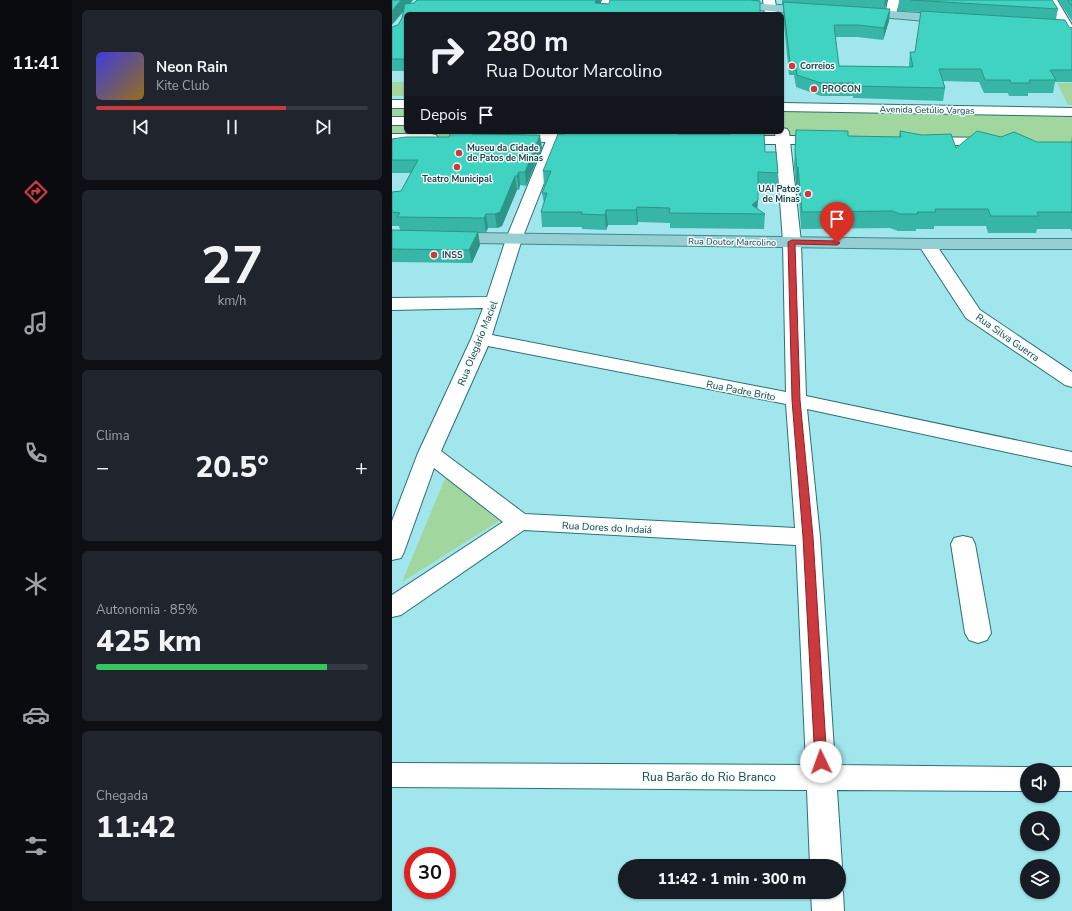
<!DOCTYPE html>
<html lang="pt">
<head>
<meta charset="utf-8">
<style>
	body { margin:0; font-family:"Nunito Sans",sans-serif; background:#20242c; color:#f1f3f6; height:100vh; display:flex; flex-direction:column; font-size:15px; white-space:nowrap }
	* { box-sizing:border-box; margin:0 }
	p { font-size:13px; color:#9ea1a6 }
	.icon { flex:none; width:22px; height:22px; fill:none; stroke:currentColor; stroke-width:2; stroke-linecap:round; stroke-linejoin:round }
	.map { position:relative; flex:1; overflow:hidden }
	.drawer { display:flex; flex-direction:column; gap:10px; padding:10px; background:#0d0f14; width:320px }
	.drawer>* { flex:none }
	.guide { position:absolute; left:12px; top:12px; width:380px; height:122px; border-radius:6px; box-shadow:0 1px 3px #0004; background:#171b24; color:#f1f3f6; overflow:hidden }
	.fabs { position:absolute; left:628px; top:763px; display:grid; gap:8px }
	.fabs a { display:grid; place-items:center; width:40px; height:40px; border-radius:50%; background:#171b24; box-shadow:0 1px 3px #0004; font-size:20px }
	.speed { position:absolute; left:12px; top:847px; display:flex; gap:8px; font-size:20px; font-weight:700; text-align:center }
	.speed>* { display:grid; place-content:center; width:52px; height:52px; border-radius:50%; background:#171b24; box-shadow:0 1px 3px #0004; line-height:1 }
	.speed .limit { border:6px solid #d22; background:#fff; color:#111 }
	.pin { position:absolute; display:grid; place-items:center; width:34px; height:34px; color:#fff; margin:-41px -17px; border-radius:50% 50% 50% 0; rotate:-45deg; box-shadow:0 0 4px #0007 }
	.pin .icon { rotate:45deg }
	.me { position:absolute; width:44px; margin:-22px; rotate:357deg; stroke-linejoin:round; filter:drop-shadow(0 0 3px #0008) }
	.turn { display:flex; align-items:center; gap:14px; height:84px; padding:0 16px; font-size:18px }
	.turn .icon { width:52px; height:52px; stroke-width:2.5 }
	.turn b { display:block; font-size:28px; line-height:34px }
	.then { display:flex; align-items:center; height:38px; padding:0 16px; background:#0003; gap:8px; font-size:15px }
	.big { font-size:30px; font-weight:800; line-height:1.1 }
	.drawer .widget { flex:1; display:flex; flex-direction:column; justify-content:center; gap:6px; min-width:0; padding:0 14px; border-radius:6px; background:#20242c }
	.drawer .dial { align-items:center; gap:0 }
	.dial b { font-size:52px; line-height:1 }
	.song { display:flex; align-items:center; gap:12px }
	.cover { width:48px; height:48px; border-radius:6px; background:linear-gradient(135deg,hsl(240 70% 55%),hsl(40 70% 35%)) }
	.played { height:4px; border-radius:2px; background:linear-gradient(90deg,#ca3a3f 70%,#363941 70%) }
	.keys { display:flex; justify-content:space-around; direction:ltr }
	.heat { display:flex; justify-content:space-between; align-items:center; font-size:22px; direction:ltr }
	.charge { height:6px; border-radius:3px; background:linear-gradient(90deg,#34c759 85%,#363941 0) }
	.trip { position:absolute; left:226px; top:859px; width:228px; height:40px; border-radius:20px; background:#171b24; box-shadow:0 1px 3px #0004; font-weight:800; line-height:40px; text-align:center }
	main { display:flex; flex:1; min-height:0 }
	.tabs { display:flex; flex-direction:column; width:72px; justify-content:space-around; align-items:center; background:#090b0e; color:#9ea1a6 }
	.tabs .icon { width:28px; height:28px }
	.tabs .on { color:#ca3a3f }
	.tabs b { font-size:18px; color:#f1f3f6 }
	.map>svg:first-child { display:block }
	.green { fill:#a1d69f }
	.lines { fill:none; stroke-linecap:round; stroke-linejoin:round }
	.street-casing { stroke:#2a7077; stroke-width:2 }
	.secondary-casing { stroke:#2a7077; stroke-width:2 }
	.primary-casing { stroke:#40888f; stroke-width:2 }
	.street { fill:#fff; fill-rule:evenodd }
	.secondary { fill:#fff; fill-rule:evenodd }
	.primary { fill:#95cfd4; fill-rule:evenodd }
	.wall { fill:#37b5a6 }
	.shaded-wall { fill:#2d9487 }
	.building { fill:#40d3c1; stroke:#2d9487 }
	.route { fill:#ca3a3f; stroke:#832629 }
	.poi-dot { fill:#ca3a3f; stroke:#effcfd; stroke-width:1.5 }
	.labels { text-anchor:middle; stroke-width:3; stroke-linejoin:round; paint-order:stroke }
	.far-poi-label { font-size:9px; font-weight:bold; fill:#244043; stroke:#effcfd; text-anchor:start }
	.far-street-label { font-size:9px; fill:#244043; stroke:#effcfd }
	.street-label { font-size:10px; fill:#244043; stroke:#effcfd }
	.near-street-label { font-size:12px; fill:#244043; stroke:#effcfd }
</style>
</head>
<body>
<main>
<nav class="tabs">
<b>11:41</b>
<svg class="icon on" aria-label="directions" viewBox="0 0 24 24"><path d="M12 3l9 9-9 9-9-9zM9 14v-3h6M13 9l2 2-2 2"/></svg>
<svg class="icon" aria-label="music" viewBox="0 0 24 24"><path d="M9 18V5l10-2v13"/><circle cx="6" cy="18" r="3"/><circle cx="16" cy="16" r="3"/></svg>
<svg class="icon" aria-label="phone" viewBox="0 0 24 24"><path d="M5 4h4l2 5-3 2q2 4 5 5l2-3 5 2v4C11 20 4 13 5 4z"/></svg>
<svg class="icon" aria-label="climate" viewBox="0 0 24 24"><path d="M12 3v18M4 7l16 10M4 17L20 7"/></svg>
<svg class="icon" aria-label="car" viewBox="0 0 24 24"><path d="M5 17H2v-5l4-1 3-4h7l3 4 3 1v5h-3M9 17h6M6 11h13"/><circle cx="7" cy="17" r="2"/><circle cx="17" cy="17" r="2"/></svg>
<svg class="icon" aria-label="filters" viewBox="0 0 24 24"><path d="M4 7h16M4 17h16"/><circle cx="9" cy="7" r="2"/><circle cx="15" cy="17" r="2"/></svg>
</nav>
<section class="drawer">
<div class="widget">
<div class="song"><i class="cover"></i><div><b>Neon Rain</b><p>Kite Club</p></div></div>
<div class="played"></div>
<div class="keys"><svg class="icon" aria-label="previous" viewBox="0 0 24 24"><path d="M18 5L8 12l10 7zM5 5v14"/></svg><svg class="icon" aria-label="pause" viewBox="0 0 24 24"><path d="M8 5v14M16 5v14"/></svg><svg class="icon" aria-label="next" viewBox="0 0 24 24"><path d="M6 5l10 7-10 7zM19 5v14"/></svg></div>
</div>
<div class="widget dial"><b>27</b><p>km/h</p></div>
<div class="widget"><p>Clima</p>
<div class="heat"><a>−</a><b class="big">20.5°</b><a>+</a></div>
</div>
<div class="widget"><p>Autonomia · 85%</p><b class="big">425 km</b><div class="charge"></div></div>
<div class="widget"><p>Chegada</p><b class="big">11:42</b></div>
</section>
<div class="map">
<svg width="680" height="911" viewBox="0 0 680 911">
	<rect width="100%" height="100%" fill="#a1e6ed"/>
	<path class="green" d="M0,82H14L13,96H0Z
		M665,83H680V105H676Z
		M0,104H14V132H390V107L680,112V142L0,138Z
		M54,476L107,521L10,582Z"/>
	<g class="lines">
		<defs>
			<path id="street" d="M210,0H222L217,14H205Z
				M371,0H383L385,14H373Z
				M496,0H508L503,17H495L493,15Z
				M653,0H665L680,25V39L676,38Z
				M0,117H14V125H0Z
				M390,128L395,129L397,132L409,242L414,396L680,452V466L415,409L428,537L443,765L635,767L645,770H635V791L445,790L450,866L447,872V866H418L415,790L0,787V763L414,765L404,545L132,530L9,615L0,617V595L111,522L42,468L12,552L9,558L0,560V521L26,453L79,339L91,308L0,310V298L95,297L114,239L154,141L133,135L131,132H172L130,239L100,335L394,392L391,242L383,132H390ZM96,346L394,404L403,528L133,514L49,451Z
				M535,239L541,240L588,310L680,372V387L673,385L574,318L526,244L529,240Z
				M571,536L580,538L583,544L599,633L595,640L586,643L577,640L573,633L559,544L562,538Z
				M661,767H680V791H661V770H651Z
				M447,883L451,892L452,911H420L419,892H447Z"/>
			<path id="secondary" d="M0,100H14V108H0Z
				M390,103L680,108V116L390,111Z
				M0,134H39L44,135L46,138L44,141L39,142H0Z
				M119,134L195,135L200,136L202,139L200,142L195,143L114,141L112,138L114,135Z
				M343,136H433L438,137L440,140L438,143L433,144H343L338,143L336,140L338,137Z
				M531,137L601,138L606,139L608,142L606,145L601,146L526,144L524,141L526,138Z"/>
			<path id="primary" d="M338,2L421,7L425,9L427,11L425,13L421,15L334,7L332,5L334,3Z
				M468,9L557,15L561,16L563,19L561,22L557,23L464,15L462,13L464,11Z
				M0,232L535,239H680V249H535L0,242Z"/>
		</defs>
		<use href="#street" class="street-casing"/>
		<use href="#secondary" class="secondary-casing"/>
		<use href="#primary" class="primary-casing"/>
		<use href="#street" class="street"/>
		<use href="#secondary" class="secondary"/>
		<use href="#primary" class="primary"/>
	</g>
	<path class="wall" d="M21,0L18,4L22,3L25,0H209L208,3L217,4L218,0H367V1L14,14V71H0V27L6,25L10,18L12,11L0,25Z
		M390,0H495L493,9H498L497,21L491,40L465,37H443L447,66L517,67V64L518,52H523L529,12L506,11L507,0H660L666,9L664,19L677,27L680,28V82H663L661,93H636V96H617L616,93H592L587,82L551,81L553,88L551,101L461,98V96H429L404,87L402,75H397L391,14V4H390Z
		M666,0H680V21Z
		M404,130L456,136L507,137L508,131L564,148L609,137L645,142H679L680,136V232L679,229H645L644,233H596L594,226H542V229H524V231H506L498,228L409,229L406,184L404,185L402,166Z
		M81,134L150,148L134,186L128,185L127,190H125L110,226L105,228H96L94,232H86L88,245L80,263L0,262V230H8L7,226H0V192L9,191L19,173H0V139L57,137Z
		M286,134L373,152L386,173V187H366L365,209L373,214L372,229L278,228V223L246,222L245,225H216L214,230L190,229V227H150L149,212L152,203L150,193L153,186H152L151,171Z"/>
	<path class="shaded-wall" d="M9,0H21L0,25V11Z
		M204,0H209L204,14L203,3Z
		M493,0H495L492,10Z
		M498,9L497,21L491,40L492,28Z
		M148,135L150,148L134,186L133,172Z
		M406,167V184L404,185L405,169Z
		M127,172L128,185L127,190L125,176Z
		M123,176L125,190L110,226L105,228L103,214Z
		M366,200L365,214L360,205Z
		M245,207L246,222L245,225L244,210Z
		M214,210L216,225L214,230L213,215Z
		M94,214L96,228L94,232L92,218Z
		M86,232L88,245L80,263L77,250Z"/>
	<path class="building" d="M0,0H9L0,11Z
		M25,0H204L203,3L217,4L218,0H358L368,1V14H14V59H0V27L6,25L10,18L13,4L22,3Z
		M519,0H660L666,9Z
		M676,0H680V6Z
		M391,2L498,9L492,28L466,25H442L447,66L521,67L518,52H523L529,11L673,20L677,27L680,28V70H658L664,80H637L638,83H619L618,80H593L589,69H547L553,88L462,86V83H429L405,75L403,62H398Z
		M404,130L456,131V136L509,137L508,131L530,135L559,134L564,148L585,131L609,137L622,132L645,142H680V212H645L647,216H599L596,209H543L544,212H525L526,214H508L500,211L410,212L406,167L405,169L403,150Z
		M59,132H81L80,134L148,135L133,172H127L125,176H123L108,212L103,214H94L92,218L5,217L8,213L0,212V192L9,191L26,160H0V139L14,137H57Z
		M174,132H286V134H338V132H372L373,152H384L386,173L366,172V200L360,205L373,214L277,213L278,208L245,207L244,210H214L213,215L189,214L190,212H149L155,193H150L159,171H151L166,134H173Z
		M0,230L86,232L77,250L0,249Z"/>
	<path class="route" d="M400,240L445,241L448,243L445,245L403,244L408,400L421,537L435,762L434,766L429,768L425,766L423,762L411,537L400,400L396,242Z"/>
	<g class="poi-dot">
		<circle cx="400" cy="66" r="4"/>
		<circle cx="422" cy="89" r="4"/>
		<circle cx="67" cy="153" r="4"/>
		<circle cx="65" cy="167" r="4"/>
		<circle cx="416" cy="194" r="4"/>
		<circle cx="42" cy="255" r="4"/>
	</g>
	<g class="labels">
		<g class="far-poi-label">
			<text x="408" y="69">Correios</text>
			<text x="430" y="92">PROCON</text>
			<text x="75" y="151">Museu da Cidade<tspan x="75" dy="10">de Patos de Minas</tspan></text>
			<text x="65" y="182" text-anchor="middle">Teatro Municipal</text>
			<text x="408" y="192" text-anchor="end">UAI Patos<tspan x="408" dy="10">de Minas</tspan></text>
			<text x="50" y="258">INSS</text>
		</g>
		<g class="far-street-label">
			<text transform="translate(535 110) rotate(1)" y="3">Avenida Getúlio Vargas</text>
			<text transform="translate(340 242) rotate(1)" y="3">Rua Doutor Marcolino</text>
		</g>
		<g class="street-label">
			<text transform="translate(616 337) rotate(35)" y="4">Rua Silva Guerra</text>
			<text transform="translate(85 343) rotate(-68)" y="4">Rua Olegário Maciel</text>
			<text transform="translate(349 390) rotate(11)" y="4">Rua Padre Brito</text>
			<text transform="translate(215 527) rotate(3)" y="4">Rua Dores do Indaiá</text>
		</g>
		<g class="near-street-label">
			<text x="317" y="781">Rua Barão do Rio Branco</text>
		</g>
	</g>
</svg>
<div class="fabs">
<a><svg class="icon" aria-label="sound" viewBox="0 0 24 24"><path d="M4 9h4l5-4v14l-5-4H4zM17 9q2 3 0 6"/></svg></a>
<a><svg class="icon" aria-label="search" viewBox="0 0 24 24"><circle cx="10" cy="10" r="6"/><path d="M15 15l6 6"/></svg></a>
<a><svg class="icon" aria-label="layers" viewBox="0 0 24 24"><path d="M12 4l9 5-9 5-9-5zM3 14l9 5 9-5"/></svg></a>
</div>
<div class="speed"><div class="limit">30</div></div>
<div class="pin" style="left:445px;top:243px;background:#d93025"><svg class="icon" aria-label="arrive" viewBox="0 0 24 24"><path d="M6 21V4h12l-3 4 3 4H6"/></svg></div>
<svg class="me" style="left:429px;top:762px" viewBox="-20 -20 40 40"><circle r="19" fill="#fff"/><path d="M0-13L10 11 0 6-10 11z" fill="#ca3a3f"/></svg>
<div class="trip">11:42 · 1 min · 300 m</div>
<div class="guide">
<div class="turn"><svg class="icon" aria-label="right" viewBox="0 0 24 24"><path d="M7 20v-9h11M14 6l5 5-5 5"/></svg><div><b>280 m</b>Rua Doutor Marcolino</div></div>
<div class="then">Depois<svg class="icon" aria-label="arrive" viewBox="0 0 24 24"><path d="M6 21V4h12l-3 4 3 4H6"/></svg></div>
</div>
</div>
</main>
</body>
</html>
